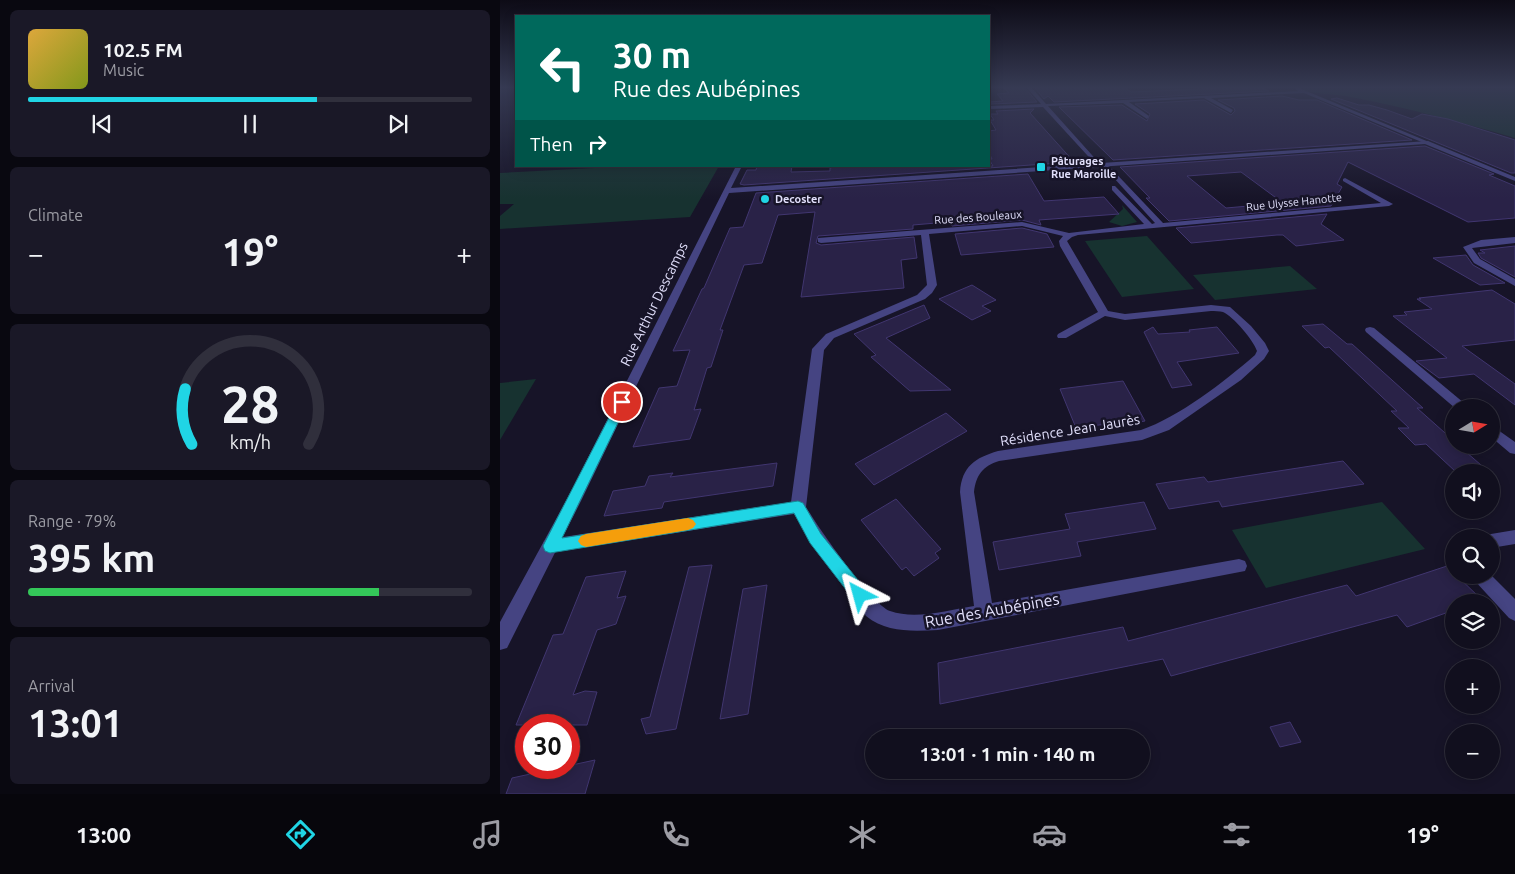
<!DOCTYPE html>
<html lang="en">
<head>
<meta charset="utf-8">
<style>
	body { margin:0; font-family:Ubuntu,sans-serif; background:#1a1827; color:#f1f3f6; height:100vh; display:flex; flex-direction:column; font-size:19px; white-space:nowrap }
	* { box-sizing:border-box; margin:0 }
	p { font-size:16px; color:#9c9ca4 }
	.icon { flex:none; width:28px; height:28px; fill:none; stroke:currentColor; stroke-width:2; stroke-linecap:round; stroke-linejoin:round }
	.map { position:relative; flex:1; overflow:hidden }
	.drawer { display:flex; flex-direction:column; gap:10px; padding:10px; background:#090810; width:500px }
	.drawer>* { flex:none }
	.hud { position:absolute; left:15px; top:15px; width:475px; height:152px; border-radius:0px; box-shadow:0 2px 12px #0003,0 0 0 1px #302f3c; background:#00695c; color:#fff; overflow:hidden }
	.needle { width:32px; rotate:79deg }
	.buttons { position:absolute; left:945px; top:399px; display:grid; gap:10px }
	.buttons a { display:grid; place-items:center; width:55px; height:55px; border-radius:50%; background:#110f1e; box-shadow:0 2px 12px #0003,0 0 0 1px #302f3c; font-size:25px }
	.speed { position:absolute; left:15px; top:714px; display:flex; gap:10px; font-size:25px; font-weight:700; text-align:center }
	.speed>* { display:grid; place-content:center; width:65px; height:65px; border-radius:50%; background:#110f1e; box-shadow:0 2px 12px #0003,0 0 0 1px #302f3c; line-height:1 }
	.speed .limit { border:8px solid #d22; background:#fff; color:#111 }
	.pin { position:absolute; display:grid; place-items:center; width:42px; height:42px; color:#fff; margin:-21px; border:2px solid #fff; border-radius:50%; box-shadow:0 1px 5px #0007 }
	.me { position:absolute; width:55px; margin:-28px; rotate:321deg; stroke-linejoin:round; filter:drop-shadow(0 0 4px #0008) }
	.turn { display:flex; align-items:center; gap:18px; height:105px; padding:0 15px; font-size:22px }
	.turn .icon { width:65px; height:65px; stroke-width:2.5 }
	.turn b { display:block; font-size:35px; line-height:42px }
	.then { display:flex; align-items:center; height:48px; padding:0 15px; background:#0003; gap:10px; font-size:19px }
	.big { font-size:38px; font-weight:700; line-height:1.1 }
	.drawer .widget { flex:1; display:flex; flex-direction:column; justify-content:center; gap:8px; min-width:0; padding:0 18px; border-radius:8px; background:#1a1827 }
	.drawer .dial { align-items:center; gap:0 }
	.dial svg { height:130px; overflow:visible; fill:none; stroke:#302f3c; stroke-width:7; stroke-linecap:round; text-anchor:middle }
	.dial text { fill:#f1f3f6; stroke:none }
	.song { display:flex; align-items:center; gap:15px }
	.cover { width:60px; height:60px; border-radius:8px; background:linear-gradient(135deg,hsl(40 70% 55%),hsl(70 70% 35%)) }
	.played { height:5px; border-radius:2px; background:linear-gradient(90deg,#20d5e5 65%,#302f3c 65%) }
	.keys { display:flex; justify-content:space-around; direction:ltr }
	.heat { display:flex; justify-content:space-between; align-items:center; font-size:28px; direction:ltr }
	.charge { height:8px; border-radius:4px; background:linear-gradient(90deg,#34c759 79%,#302f3c 0) }
	.trip { position:absolute; left:365px; top:729px; width:285px; height:50px; border-radius:25px; background:#110f1e; box-shadow:0 2px 12px #0003,0 0 0 1px #302f3c; font-weight:700; line-height:50px; text-align:center }
	.dock { display:flex; height:80px; justify-content:space-around; align-items:center; background:#07060c; color:#9c9ca4 }
	.dock .icon { width:35px; height:35px }
	.dock .on { color:#20d5e5 }
	.dock b { font-size:22px; color:#f1f3f6 }
	main { display:flex; flex:1; min-height:0 }
	.map>svg:first-child { display:block }
	.green { fill:#173230 }
	.building { fill:#292247; stroke:#413670; fill-rule:evenodd }
	.lines { fill:none; stroke-linecap:round; stroke-linejoin:round }
	.minor { fill:#454482; fill-rule:evenodd }
	.tertiary { fill:#454482; fill-rule:evenodd }
	.route { fill:#20d5e5; stroke:#158a95 }
	.slow { fill:#f59e0b }
	.poi-dot { fill:#20d5e5; stroke:#171428; stroke-width:2 }
	.labels { text-anchor:middle; stroke-width:5; stroke-linejoin:round; paint-order:stroke }
	.far-poi-label { font-size:11px; font-weight:bold; fill:#e1dffb; stroke:#171428; text-anchor:start }
	.far-street-label { font-size:11px; fill:#e1dffb; stroke:#171428 }
	.street-label { font-size:14px; fill:#e1dffb; stroke:#171428 }
	.near-street-label { font-size:16px; fill:#e1dffb; stroke:#171428 }
</style>
</head>
<body>
<main>
<section class="drawer">
<div class="widget">
<div class="song"><i class="cover"></i><div><b>102.5 FM</b><p>Music</p></div></div>
<div class="played"></div>
<div class="keys"><svg class="icon" aria-label="previous" viewBox="0 0 24 24"><path d="M18 5L8 12l10 7zM5 5v14"/></svg><svg class="icon" aria-label="pause" viewBox="0 0 24 24"><path d="M8 5v14M16 5v14"/></svg><svg class="icon" aria-label="next" viewBox="0 0 24 24"><path d="M6 5l10 7-10 7zM19 5v14"/></svg></div>
</div>
<div class="widget"><p>Climate</p>
<div class="heat"><a>−</a><b class="big">19°</b><a>+</a></div>
</div>
<div class="widget dial"><svg viewBox="0 0 100 80">
<path d="M14 69A42 42 0 1 1 86 69"/>
<path d="M14 69A42 42 0 0 1 10 35" stroke="#20d5e5"/>
<text x="50" y="56" font-size="32" font-weight="700">28</text>
<text x="50" y="72" font-size="11">km/h</text>
</svg></div>
<div class="widget"><p>Range · 79%</p><b class="big">395 km</b><div class="charge"></div></div>
<div class="widget"><p>Arrival</p><b class="big">13:01</b></div>
</section>
<div class="map">
<svg width="1015" height="794" viewBox="0 0 1015 794">
	<rect width="100%" height="100%" fill="#171428"/>
	<path class="green" d="M795,88H1015V138C961,122 907,108 851,97C833,93 812,95 795,88Z
		M132,166H219L190,217L0,229V216L14,204H0V173Z
		M622,205L637,222L622,226L609,222L623,209Z
		M647,236L694,289L622,297L585,241Z
		M790,266L817,289L715,300L693,275Z
		M36,379L0,440V383Z
		M882,502L925,549L766,588L732,530Z"/>
	<path class="building" d="M504,88H525L537,102L491,104L489,102L503,101L497,94L509,93Z
		M535,88H625L631,92L725,88H763L769,91L554,102L548,96L544,99Z
		M782,96L799,100H817L912,140L613,160L559,107L622,105L647,121L650,114L635,104L704,100L731,115L735,111L734,108L718,100Z
		M837,98L859,105H869L887,110L912,119L922,114L948,119L1015,140V173H1011L831,99Z
		M534,109L530,113L574,162L244,185L240,184L247,170H256L257,166H292L291,172L330,171V168L339,166H493L489,159H492L489,153V131L496,130L490,120H494L490,114H498L496,111Z
		M925,146L994,174L989,175L1015,186V218L968,222L848,162L837,184L842,187L831,206L669,221L646,198H650L620,167ZM741,172L783,203L726,208L687,176Z
		M528,174L544,201L604,197L619,214L539,220L541,225L522,220L452,226L448,222L413,225V229L318,236L316,243L321,245L414,237L417,258L401,260L404,288L301,297L315,212L278,215L262,263L244,265L220,330H223L211,367L207,368L194,410L201,409L190,439L133,447L159,388L177,386L190,350L173,351L202,289L204,288L230,228L243,227L256,193Z
		M827,214L821,224L844,240L796,246L783,235H777L691,243L676,228Z
		M522,228L547,234L554,247L461,255L455,234Z
		M1015,246V277L981,258L978,253H985L980,250Z
		M966,255L973,265L1005,283L980,285L933,258Z
		M472,285L496,300L482,306L491,311L472,320L439,299Z
		M992,290L1015,304V340L962,346L1015,384V405L974,374L939,378L916,361L947,358L893,316L907,315L904,312L932,309L917,299H921L919,298Z
		M424,305L430,318L386,338L451,390L410,391L371,357L376,355L354,334Z
		M823,324L847,344H852L923,408H917L954,441V445H958L989,472H956L926,444L915,445L898,428H909L891,411H897L829,347L825,348L802,326Z
		M653,327L658,334L690,332L689,330L717,327L739,353L677,362L692,385L672,388L644,332Z
		M623,381L645,421L623,425L622,422L576,428L560,389Z
		M446,413L467,431L374,485L355,464Z
		M843,461L864,484L722,507L719,501L669,509L656,484L704,477L708,482Z
		M277,463L273,486L164,502L162,508L104,516L113,491L145,486L149,476L173,473L170,477Z
		M396,499L441,549L435,553L439,558L414,576L406,567L402,570L361,520Z
		M644,502L656,529L577,542L581,556L499,570L493,542L570,529L565,514Z
		M212,565L176,729L146,734L141,719L150,717L189,567Z
		M947,566L984,602H954V610L907,627L897,615L671,676L663,659L440,704L438,663L623,627L628,641L847,585L856,596Z
		M126,571L117,598L126,596L116,624L97,630L73,695L85,691L97,692L87,725H16L53,635L63,634L86,577Z
		M267,585L248,714L220,719L243,589Z
		M790,722L801,742L780,747L770,727Z
		M95,760L85,794H6L12,778Z"/>
	<g class="lines">
		<path class="minor" d="M527,88H532L546,104L798,91L795,89L799,88L929,142L924,143L804,93L711,98L733,110L731,113L704,98L629,102L649,116L647,119L623,103L548,106L600,164V166L598,167L543,107L489,109V106L541,104Z
			M603,164H607L663,223L881,203L843,181V179L845,178L893,204L889,206L578,235L572,237L567,241L608,311L625,314L711,305L730,307L751,326L765,343L769,351L764,359L741,380L669,430L642,440L499,461C483,466 476,475 474,492L492,603L739,559L745,561L747,566L745,571L438,630C413,631 387,633 366,616L317,552L294,514L50,553L44,551L42,546L44,541L50,539L291,502L312,349L326,334L417,295L427,285L421,235L321,243L318,242V238L522,222L569,233L644,224L612,190V186H615L652,224L655,223L603,166ZM522,226L563,236L559,241L560,246L598,312L558,334L557,336L558,338H566L605,316L625,320L711,311C714,311 720,311 723,312C733,316 754,341 757,351L755,355C724,382 679,417 641,430L498,451C475,458 462,466 460,492L474,606C448,610 416,620 390,611C371,604 318,527 306,507L324,350L334,338L425,299L432,293L437,285L429,234Z
			M1015,237V243L972,248L980,259L1015,279V286L974,263L963,247L981,240Z
			M870,327L874,328L970,408H955L866,332L865,330L866,328Z
			M991,425L1015,442V454L1010,453L991,437Z
			M1015,530V544L991,548V538H985L991,534Z
			M971,575H991L1015,599V621L1009,618L974,580Z"/>
		<path class="tertiary" d="M928,141L1015,177V181L925,144L229,193L82,499L7,648L0,650V622L68,497L236,166H242L231,188Z"/>
	</g>
	<linearGradient id="sky" x2="0" y2="1"><stop stop-color="#0d0b16"/><stop offset="0.44" stop-color="#363a53"/><stop offset="1" stop-color="#363a53" stop-opacity="0"/></linearGradient>
	<rect width="1015" height="199" fill="url(#sky)"/>
	<path class="route" d="M122,398L128,402L62,538L298,501L303,503L321,534L366,590L368,595L366,600L360,602L354,600L310,543L294,513L50,553L45,551L43,546L45,542L117,402Z"/>
	<path class="slow" d="M188,518L193,520L196,524L193,528L188,530L86,547L81,545L78,541L81,536L86,534Z"/>
	<g class="poi-dot">
		<rect x="536" y="162" width="10" height="10" rx="2.5"/>
		<circle cx="265" cy="199" r="5"/>
	</g>
	<g class="labels">
		<g class="far-poi-label">
			<text x="551" y="165">Pâturages<tspan x="551" dy="13">Rue Maroille</tspan></text>
			<text x="275" y="203">Decoster</text>
		</g>
		<g class="far-street-label">
			<text transform="translate(794 202) rotate(-6)" y="4">Rue Ulysse Hanotte</text>
			<text transform="translate(478 217) rotate(-4)" y="4">Rue des Bouleaux</text>
		</g>
		<g class="street-label">
			<text transform="translate(154 304) rotate(-64)" y="5">Rue Arthur Descamps</text>
			<text transform="translate(570 430) rotate(-9)" y="5">Résidence Jean Jaurès</text>
		</g>
		<g class="near-street-label">
			<text transform="translate(492 610) rotate(-10)" y="6">Rue des Aubépines</text>
		</g>
	</g>
</svg>
<div class="buttons">
<a><svg class="needle" viewBox="-14 -14 28 28"><path d="M0-13l5 13h-10z" fill="#e53935"/><path d="M0 13l5-13h-10z" fill="#9c9ca4"/></svg></a>
<a><svg class="icon" aria-label="sound" viewBox="0 0 24 24"><path d="M4 9h4l5-4v14l-5-4H4zM17 9q2 3 0 6"/></svg></a>
<a><svg class="icon" aria-label="search" viewBox="0 0 24 24"><circle cx="10" cy="10" r="6"/><path d="M15 15l6 6"/></svg></a>
<a><svg class="icon" aria-label="layers" viewBox="0 0 24 24"><path d="M12 4l9 5-9 5-9-5zM3 14l9 5 9-5"/></svg></a>
<a>+</a>
<a>−</a>
</div>
<div class="speed"><div class="limit">30</div></div>
<div class="pin" style="left:122px;top:402px;background:#d93025"><svg class="icon" aria-label="arrive" viewBox="0 0 24 24"><path d="M6 21V4h12l-3 4 3 4H6"/></svg></div>
<svg class="me" style="left:360px;top:595px" viewBox="-20 -20 40 40"><path d="M0-17L14 15 0 8-14 15z" fill="#20d5e5" stroke="#fff" stroke-width="4"/></svg>
<div class="trip">13:01 · 1 min · 140 m</div>
<div class="hud">
<div class="turn"><svg class="icon" aria-label="left" viewBox="0 0 24 24"><path d="M17 20v-9H6M10 6l-5 5 5 5"/></svg><div><b>30 m</b>Rue des Aubépines</div></div>
<div class="then">Then<svg class="icon" aria-label="right" viewBox="0 0 24 24"><path d="M7 20v-9h11M14 6l5 5-5 5"/></svg></div>
</div>
</div>
</main>
<nav class="dock">
<b>13:00</b>
<svg class="icon on" aria-label="directions" viewBox="0 0 24 24"><path d="M12 3l9 9-9 9-9-9zM9 14v-3h6M13 9l2 2-2 2"/></svg>
<svg class="icon" aria-label="music" viewBox="0 0 24 24"><path d="M9 18V5l10-2v13"/><circle cx="6" cy="18" r="3"/><circle cx="16" cy="16" r="3"/></svg>
<svg class="icon" aria-label="phone" viewBox="0 0 24 24"><path d="M5 4h4l2 5-3 2q2 4 5 5l2-3 5 2v4C11 20 4 13 5 4z"/></svg>
<svg class="icon" aria-label="climate" viewBox="0 0 24 24"><path d="M12 3v18M4 7l16 10M4 17L20 7"/></svg>
<svg class="icon" aria-label="car" viewBox="0 0 24 24"><path d="M5 17H2v-5l4-1 3-4h7l3 4 3 1v5h-3M9 17h6M6 11h13"/><circle cx="7" cy="17" r="2"/><circle cx="17" cy="17" r="2"/></svg>
<svg class="icon" aria-label="filters" viewBox="0 0 24 24"><path d="M4 7h16M4 17h16"/><circle cx="9" cy="7" r="2"/><circle cx="15" cy="17" r="2"/></svg>
<b>19°</b>
</nav>
</body>
</html>
